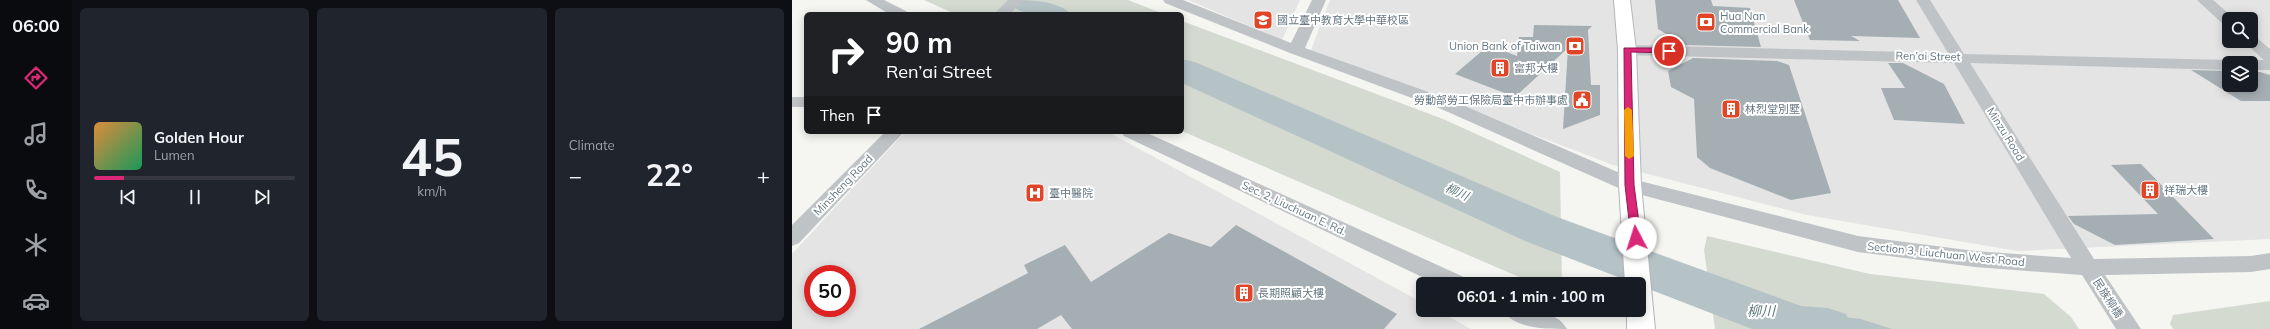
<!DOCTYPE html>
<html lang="en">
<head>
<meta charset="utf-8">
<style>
	body { margin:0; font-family:Mulish,"Noto Sans TC",sans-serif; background:#20242c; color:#f1f3f6; height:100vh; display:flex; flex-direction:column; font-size:15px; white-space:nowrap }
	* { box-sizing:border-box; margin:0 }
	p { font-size:13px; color:#9ea1a6 }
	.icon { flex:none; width:22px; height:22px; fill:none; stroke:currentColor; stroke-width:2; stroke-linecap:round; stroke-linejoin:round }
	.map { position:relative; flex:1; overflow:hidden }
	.sheet { display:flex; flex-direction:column; gap:8px; padding:8px; background:#0d0f14; width:720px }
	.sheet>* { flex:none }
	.banner { position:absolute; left:12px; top:12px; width:380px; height:122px; border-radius:6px; box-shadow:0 2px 10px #0003; background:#202124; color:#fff; overflow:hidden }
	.controls { position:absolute; left:1430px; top:12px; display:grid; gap:8px }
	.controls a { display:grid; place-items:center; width:36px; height:36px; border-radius:6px; background:#171b24; box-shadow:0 2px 10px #0003; font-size:20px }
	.speed { position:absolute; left:12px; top:265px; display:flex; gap:8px; font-size:20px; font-weight:700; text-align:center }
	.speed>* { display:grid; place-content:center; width:52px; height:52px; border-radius:50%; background:#171b24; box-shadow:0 2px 10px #0003; line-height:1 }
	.speed .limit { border:6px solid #d22; background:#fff; color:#111 }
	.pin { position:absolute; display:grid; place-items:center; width:34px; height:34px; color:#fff; margin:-17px; border:2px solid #fff; border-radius:50%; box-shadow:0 1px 4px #0007 }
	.me { position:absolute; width:44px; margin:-22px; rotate:355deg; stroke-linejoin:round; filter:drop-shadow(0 0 3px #0008) }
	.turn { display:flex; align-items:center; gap:14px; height:84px; padding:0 16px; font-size:18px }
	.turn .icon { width:52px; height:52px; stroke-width:2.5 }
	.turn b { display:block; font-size:28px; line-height:34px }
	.then { display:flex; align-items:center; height:38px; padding:0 16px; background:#0003; gap:8px; font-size:15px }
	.big { font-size:30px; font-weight:700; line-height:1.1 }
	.sheet .card { flex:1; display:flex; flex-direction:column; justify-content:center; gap:6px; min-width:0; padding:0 14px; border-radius:6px; background:#20242c }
	.sheet .dial { align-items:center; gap:0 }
	.dial b { font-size:52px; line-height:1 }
	.song { display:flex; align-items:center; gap:12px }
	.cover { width:48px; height:48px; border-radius:6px; background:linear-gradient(135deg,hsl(30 70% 55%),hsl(150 70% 35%)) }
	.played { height:4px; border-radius:2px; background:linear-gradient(90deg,#db2777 15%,#363941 15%) }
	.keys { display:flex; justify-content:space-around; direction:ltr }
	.heat { display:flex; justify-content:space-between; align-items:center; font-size:22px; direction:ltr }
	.sheet .tiles { flex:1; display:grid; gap:8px; grid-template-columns:repeat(3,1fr) }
	.trip { position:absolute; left:624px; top:277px; width:230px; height:40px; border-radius:6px; background:#171b24; box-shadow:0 2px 10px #0003; font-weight:700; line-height:40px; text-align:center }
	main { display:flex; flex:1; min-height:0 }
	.tabs { display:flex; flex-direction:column; width:72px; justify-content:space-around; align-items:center; background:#090b0e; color:#9ea1a6 }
	.tabs .icon { width:28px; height:28px }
	.tabs .current { color:#db2777 }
	.tabs b { font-size:18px; color:#f1f3f6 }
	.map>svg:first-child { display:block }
	.built { fill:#e3e4e3; fill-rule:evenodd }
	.green { fill:#d5dad1 }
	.water { fill:#b5c3c6 }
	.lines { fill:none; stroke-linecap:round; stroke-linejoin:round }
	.river { fill:#b5c3c6; fill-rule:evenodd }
	.building { fill:#a5aeb3 }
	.secondary-casing { stroke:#b1b7bb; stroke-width:2 }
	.minor { fill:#bfc3c6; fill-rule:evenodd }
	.secondary { fill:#fff; fill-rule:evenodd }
	.route { fill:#db2777; stroke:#8e194d }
	.slow { fill:#f59e0b }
	.labels { text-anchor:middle; stroke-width:4; stroke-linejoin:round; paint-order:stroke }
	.poi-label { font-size:11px; fill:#657783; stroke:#fff; text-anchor:start }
	.street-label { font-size:11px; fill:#657783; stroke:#fff }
	.water-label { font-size:12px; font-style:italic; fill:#60797f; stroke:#fff }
	.near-water-label { font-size:14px; font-style:italic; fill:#60797f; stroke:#fff }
</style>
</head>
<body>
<main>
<nav class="tabs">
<b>06:00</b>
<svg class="icon current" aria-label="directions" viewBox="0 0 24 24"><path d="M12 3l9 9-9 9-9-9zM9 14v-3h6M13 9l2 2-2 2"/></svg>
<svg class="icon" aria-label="music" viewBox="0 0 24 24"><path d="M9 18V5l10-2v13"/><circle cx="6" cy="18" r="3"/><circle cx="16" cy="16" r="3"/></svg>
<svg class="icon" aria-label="phone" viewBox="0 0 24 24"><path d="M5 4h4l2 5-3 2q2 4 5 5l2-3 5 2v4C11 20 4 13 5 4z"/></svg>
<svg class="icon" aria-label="climate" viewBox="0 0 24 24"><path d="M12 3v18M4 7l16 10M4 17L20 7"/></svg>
<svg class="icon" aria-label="car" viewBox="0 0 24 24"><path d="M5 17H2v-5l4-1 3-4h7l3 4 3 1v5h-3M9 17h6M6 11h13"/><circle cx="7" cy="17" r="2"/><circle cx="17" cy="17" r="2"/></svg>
</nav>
<section class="sheet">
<div class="tiles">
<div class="card">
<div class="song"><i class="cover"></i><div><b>Golden Hour</b><p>Lumen</p></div></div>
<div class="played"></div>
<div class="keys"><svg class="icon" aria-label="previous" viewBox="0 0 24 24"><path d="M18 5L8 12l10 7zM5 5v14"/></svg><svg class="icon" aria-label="pause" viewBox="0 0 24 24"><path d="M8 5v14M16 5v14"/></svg><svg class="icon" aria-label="next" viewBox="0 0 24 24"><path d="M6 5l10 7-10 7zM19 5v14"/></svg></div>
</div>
<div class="card dial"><b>45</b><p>km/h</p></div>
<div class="card"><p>Climate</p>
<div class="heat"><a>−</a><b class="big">22°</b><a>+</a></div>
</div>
</div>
</section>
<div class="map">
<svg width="1478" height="329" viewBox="0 0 1478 329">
	<rect width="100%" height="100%" fill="#f5f5f2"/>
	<path class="built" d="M396,0H508L490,40Z
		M538,0H1478V239L1225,251L1015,215L821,165L519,50ZM1437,19H1459V41H1437ZM1437,63H1459V85H1437Z
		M113,132H316L631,303V310H644L679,329H0V254ZM21,274H55V308H21Z"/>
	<path class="green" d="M132,0H336L372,14H163Z
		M390,21L651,119L768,172L770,284H743L390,131Z
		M915,236L1078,274L1252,294L1279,317L1287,329H923L912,250Z
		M1478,301V329H1381L1378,324L1381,315Z"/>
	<path class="water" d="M929,277L952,291L1029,314L1069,319L1100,329H983L941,316Z"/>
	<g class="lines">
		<path class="river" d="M215,0C236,0 266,0 279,14C258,14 229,20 215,0Z
			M390,59L403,62L765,217L1009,306L1036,308L1054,314L1061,329H960L733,241L390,83Z"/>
	</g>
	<path class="building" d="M863,0H919L921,6L958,8L969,47L892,45L866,29Z
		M1002,0H1106L1128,38L1059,36L1068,41L1018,40Z
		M742,25L800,26L796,30L799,85H808V115L771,129L776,48L723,97L663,74L697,45L725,56L727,37H741Z
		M901,58L985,61L997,65L1039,193L999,200L918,168L905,157L902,99L879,87L876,71Z
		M1096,63H1111L1152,84L1173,124L1102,120L1089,88H1113Z
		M1399,70L1437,71V85H1459V72H1468L1478,75V101H1449Z
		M1349,164L1422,239L1323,245L1282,224L1276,216L1366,214L1319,165Z
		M444,225L605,314L592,329H280L269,315L245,329H127L236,273L232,265L273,245L299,282L377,233L419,247Z"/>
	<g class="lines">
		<defs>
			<path id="secondary" d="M822,0H838L844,50L849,185L863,329H835V310H847V284H833L827,185L826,50Z"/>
		</defs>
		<use href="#secondary" class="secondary-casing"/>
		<path class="minor" d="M74,0H92L114,11L117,14H97Z
			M216,0H231L218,14H202Z
			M371,0H391L499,43L520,0H534L513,48L659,100L844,180L1066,236L1183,251L1279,258L1162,63L835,55L829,53L827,50L829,47L835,45L1156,53L1124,0H1138L1172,54L1437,60L1444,63H1437V70L1178,63L1302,259L1459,256L1478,253V269L1459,272L1313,275L1349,329H1324L1290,275L1183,267L1066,252L831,190L647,108L498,53L373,3Z
			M1405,0H1421L1443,19H1437V27L1432,25Z
			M1459,36L1465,38L1478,49V70H1459V63H1452L1459,60H1472L1451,41H1459Z
			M0,97H14V107H0Z
			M93,132H112L7,243L0,246V225Z
			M329,132H353L674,278L677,284H645L332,136Z
			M711,310C731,310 764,308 775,329C754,329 722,329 711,310Z"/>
		<use href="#secondary" class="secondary"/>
	</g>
	<path class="route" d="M832,48H877L881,51L877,53L839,52L842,185L849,238L844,242L839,238L833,185Z"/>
	<path class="slow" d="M836,107L840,110L842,156L837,159L833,156L832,110Z"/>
	<defs>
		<symbol id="university-square" viewBox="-11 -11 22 22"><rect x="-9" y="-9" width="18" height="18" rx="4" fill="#e14527" stroke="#fff"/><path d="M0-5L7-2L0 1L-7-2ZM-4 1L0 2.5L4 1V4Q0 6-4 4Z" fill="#fff"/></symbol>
		<symbol id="bank-square" viewBox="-11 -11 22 22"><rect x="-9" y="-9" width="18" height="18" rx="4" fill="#e14527" stroke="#fff"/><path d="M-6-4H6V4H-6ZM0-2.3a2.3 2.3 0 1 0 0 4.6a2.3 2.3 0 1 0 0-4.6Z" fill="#fff"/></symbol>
		<symbol id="building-square" viewBox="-11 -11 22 22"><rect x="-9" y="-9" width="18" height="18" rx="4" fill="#e14527" stroke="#fff"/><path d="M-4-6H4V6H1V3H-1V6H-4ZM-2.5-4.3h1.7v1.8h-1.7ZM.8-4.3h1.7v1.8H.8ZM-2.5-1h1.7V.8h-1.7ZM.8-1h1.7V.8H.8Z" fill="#fff"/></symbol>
		<symbol id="civic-square" viewBox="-11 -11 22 22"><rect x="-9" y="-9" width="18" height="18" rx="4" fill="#e14527" stroke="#fff"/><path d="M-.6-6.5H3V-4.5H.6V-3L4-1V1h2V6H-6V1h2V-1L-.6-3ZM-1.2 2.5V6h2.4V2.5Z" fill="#fff"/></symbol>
		<symbol id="hospital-square" viewBox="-11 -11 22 22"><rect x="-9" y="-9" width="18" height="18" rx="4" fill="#e14527" stroke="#fff"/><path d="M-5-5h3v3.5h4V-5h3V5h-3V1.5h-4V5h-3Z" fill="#fff"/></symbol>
	</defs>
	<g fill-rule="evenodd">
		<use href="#university-square" x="460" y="9" width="22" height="22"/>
		<use href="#bank-square" x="903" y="11" width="22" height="22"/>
		<use href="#bank-square" x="772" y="35" width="22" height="22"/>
		<use href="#building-square" x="697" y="57" width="22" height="22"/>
		<use href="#civic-square" x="779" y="89" width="22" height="22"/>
		<use href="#building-square" x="928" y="98" width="22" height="22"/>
		<use href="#building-square" x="1347" y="179" width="22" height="22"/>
		<use href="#hospital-square" x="232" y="182" width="22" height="22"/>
		<use href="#building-square" x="441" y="282" width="22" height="22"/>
	</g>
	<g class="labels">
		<g class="poi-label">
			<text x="928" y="20">Hua Nan<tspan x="928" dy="13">Commercial Bank</tspan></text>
			<text x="485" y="24">國立臺中教育大學中華校區</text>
			<text x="769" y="50" text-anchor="end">Union Bank of Taiwan</text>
			<text x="722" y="72">富邦大樓</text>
			<text x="776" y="104" text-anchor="end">勞動部勞工保險局臺中市辦事處</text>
			<text x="953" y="113">林烈堂別墅</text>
			<text x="1372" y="194">祥瑞大樓</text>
			<text x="257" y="197">臺中醫院</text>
			<text x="466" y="297">長期照顧大樓</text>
		</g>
		<g class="street-label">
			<text transform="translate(1136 56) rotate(1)" y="4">Ren’ai Street</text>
			<text transform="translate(1214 134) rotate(58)" y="4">Minzu Road</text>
			<text transform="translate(51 185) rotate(-46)" y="4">Minsheng Road</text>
			<text transform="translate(502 208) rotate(25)" y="4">Sec. 2, Liuchuan E. Rd.</text>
			<text transform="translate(1154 254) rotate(6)" y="4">Section 3, Liuchuan West Road</text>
			<text transform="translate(1316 298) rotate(57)" y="4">民族柳橋</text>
		</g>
		<g class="water-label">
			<text transform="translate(665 192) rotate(24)" y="4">柳川</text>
		</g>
		<g class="near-water-label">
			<text x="969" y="316">柳川</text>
		</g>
	</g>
</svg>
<div class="controls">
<a><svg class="icon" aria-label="search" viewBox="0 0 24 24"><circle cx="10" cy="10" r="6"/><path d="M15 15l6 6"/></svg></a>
<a><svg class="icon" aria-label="layers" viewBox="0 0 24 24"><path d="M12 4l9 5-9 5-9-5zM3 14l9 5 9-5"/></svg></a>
</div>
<div class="speed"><div class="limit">50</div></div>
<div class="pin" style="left:877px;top:51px;background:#d93025"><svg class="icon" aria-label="arrive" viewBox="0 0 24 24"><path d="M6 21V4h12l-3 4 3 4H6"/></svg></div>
<svg class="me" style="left:844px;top:238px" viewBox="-20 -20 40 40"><circle r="19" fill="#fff"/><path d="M0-13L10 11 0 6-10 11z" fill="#db2777"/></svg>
<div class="trip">06:01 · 1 min · 100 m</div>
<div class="banner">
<div class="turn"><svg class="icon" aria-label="right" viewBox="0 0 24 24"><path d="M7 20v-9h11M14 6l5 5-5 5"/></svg><div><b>90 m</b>Ren’ai Street</div></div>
<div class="then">Then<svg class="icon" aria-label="arrive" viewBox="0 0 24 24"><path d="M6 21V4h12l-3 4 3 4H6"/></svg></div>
</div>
</div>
</main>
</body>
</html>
